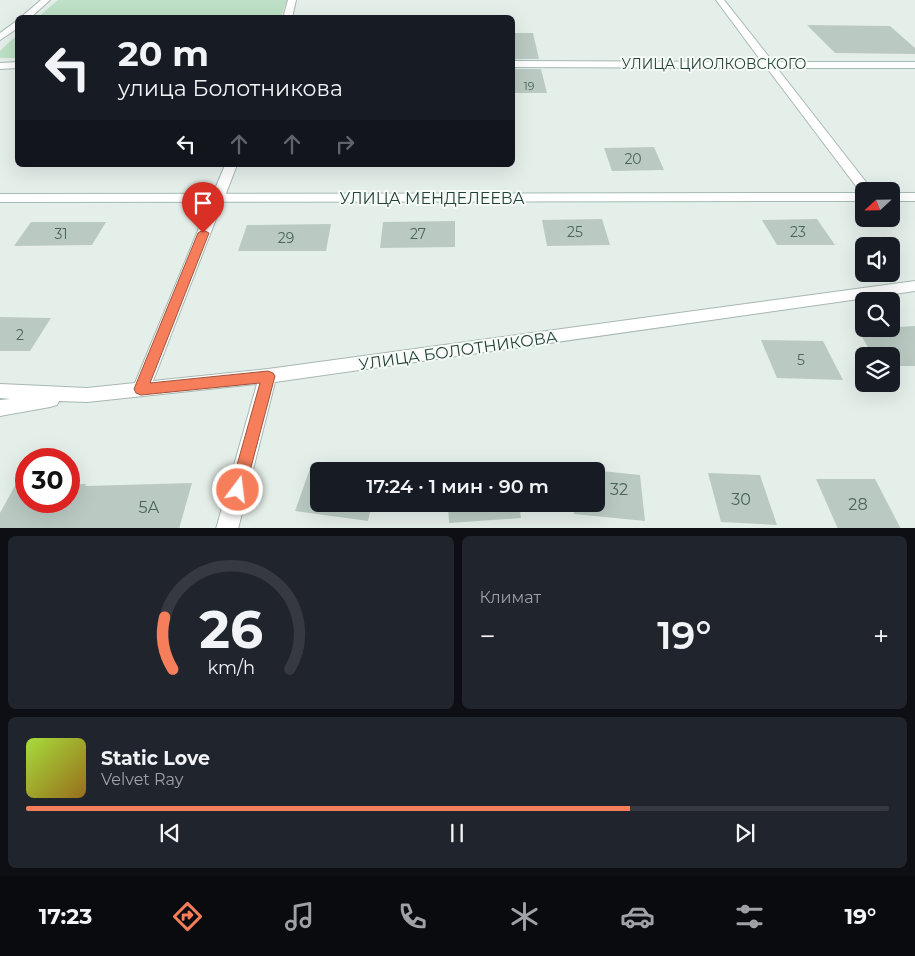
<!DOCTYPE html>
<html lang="ru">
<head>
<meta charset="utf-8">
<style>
	body { margin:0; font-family:Montserrat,sans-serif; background:#20242c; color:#f1f3f6; height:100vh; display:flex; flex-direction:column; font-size:19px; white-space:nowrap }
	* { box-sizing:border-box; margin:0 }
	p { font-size:16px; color:#9ea1a6 }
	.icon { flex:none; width:28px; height:28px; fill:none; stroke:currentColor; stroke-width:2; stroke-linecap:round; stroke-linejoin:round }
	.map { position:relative; height:528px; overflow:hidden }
	.sheet { display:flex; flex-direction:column; gap:8px; padding:8px; background:#0d0f14; flex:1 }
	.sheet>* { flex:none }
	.hud { position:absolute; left:15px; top:15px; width:500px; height:152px; border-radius:8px; box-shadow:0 5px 20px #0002; background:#171b24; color:#f1f3f6; overflow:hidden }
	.needle { width:32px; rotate:248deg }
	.fabs { position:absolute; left:855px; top:182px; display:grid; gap:10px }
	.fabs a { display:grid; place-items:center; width:45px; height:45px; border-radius:8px; background:#171b24; box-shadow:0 5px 20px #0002; font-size:25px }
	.speed { position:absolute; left:15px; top:448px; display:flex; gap:10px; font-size:25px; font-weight:700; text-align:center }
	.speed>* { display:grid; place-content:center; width:65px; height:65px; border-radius:50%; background:#171b24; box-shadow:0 5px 20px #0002; line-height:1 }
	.speed .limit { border:8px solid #d22; background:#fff; color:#111 }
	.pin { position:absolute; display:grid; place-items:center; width:42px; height:42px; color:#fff; margin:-51px -21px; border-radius:50% 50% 50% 0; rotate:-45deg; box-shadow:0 0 5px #0007 }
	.pin .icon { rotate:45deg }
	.me { position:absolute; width:55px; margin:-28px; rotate:15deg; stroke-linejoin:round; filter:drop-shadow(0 0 4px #0008) }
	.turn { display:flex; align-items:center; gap:18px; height:105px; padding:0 20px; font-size:22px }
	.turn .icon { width:65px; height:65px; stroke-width:2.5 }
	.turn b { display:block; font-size:35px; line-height:42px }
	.lanes { display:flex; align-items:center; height:48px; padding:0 20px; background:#0003; justify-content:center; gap:25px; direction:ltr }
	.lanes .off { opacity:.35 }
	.big { font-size:38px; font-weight:600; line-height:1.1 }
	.sheet .tile { flex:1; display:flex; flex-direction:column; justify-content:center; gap:8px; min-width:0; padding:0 18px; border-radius:8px; background:#20242c }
	.sheet .dial { align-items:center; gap:0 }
	.dial svg { height:130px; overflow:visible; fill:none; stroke:#363941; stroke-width:7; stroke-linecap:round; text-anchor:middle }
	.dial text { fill:#f1f3f6; stroke:none }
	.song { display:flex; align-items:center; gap:15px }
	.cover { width:60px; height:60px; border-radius:8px; background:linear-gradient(135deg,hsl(80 70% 55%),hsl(40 70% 35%)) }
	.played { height:5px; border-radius:2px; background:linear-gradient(90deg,#f77e5b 70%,#363941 70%) }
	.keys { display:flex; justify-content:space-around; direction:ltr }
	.heat { display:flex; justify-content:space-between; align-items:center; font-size:28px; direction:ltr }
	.sheet .tiles { flex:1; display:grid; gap:8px; grid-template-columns:1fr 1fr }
	.tile:last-child { grid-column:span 2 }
	.trip { position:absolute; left:310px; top:462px; width:295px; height:50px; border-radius:8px; background:#171b24; box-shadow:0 5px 20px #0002; font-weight:600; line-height:50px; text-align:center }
	.tabs { display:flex; height:80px; justify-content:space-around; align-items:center; background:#090b0e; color:#9ea1a6 }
	.tabs .icon { width:35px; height:35px }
	.tabs .active { color:#f77e5b }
	.tabs b { font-size:22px; color:#f1f3f6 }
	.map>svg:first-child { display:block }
	.green { fill:#bde0c6 }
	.building { fill:#bacac3 }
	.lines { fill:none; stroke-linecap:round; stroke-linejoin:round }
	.street-casing { stroke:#a7b8b1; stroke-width:2 }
	.secondary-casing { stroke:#a3bbb2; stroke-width:2 }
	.street { fill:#fff; fill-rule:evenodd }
	.secondary { fill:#fff; fill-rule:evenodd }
	.route { fill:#f77e5b; stroke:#a1523b }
	.labels { text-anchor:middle; stroke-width:4; stroke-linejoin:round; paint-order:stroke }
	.far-number-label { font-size:11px; fill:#49645c }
	.far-street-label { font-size:14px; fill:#234239; stroke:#f6fbf8 }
	.number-label { font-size:14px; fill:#49645c }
	.street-label { font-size:16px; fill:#234239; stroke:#f6fbf8 }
	.near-number-label { font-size:16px; fill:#49645c }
</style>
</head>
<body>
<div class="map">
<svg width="915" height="529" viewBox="0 0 915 529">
	<rect width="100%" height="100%" fill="#e5efea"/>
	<path class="green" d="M58,0H287L281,17H38Z
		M17,35V58H0V51Z"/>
	<path class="building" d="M807,25L890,26L915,48V54L835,53Z
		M512,33H533L539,59H512Z
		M512,69H541L547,93H512Z
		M654,147L664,170L612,171L604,148Z
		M602,219L610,245L547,246L542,220Z
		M817,219L835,245H777L762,220Z
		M455,221V247L380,248L383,222Z
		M31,222H106L92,245L14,246Z
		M331,224L326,251H238L247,225Z
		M0,317L51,318L30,351H0Z
		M855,325H864V329L915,326V366H891V356H873Z
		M761,340L823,341L843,380L777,378Z
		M312,463L379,471H319V504H372L368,521L295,511Z
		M514,466V471H447V470Z
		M573,468L640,475L645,521L574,514V504H596V471H573Z
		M708,473L760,475L777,525L721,522Z
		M816,479H875L901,529H838Z
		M192,483L179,529H0V513L16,484H26V501H69V484H86L85,486Z
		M448,504H519L521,518L449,523Z"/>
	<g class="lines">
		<defs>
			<path id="street" d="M41,0H50L30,18H20Z
				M288,0H296L292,18H283Z
				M716,0H724L773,62H915V68H777L873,191H864L862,194L767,68L512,67V61L762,62Z
				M18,20V28L0,40V33Z
				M18,62V68L0,69V63Z
				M225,165H237L153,381L268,369L915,281V291L275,382L238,529H216L257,384L87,402L59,401L57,405L50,407L0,416V400L11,399L0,398V384L87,388L135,383Z"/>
			<path id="secondary" d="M864,193V201L0,202V194Z
				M891,193H915V201H891Z"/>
		</defs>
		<use href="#street" class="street-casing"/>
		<use href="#secondary" class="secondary-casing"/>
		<use href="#street" class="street"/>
		<use href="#secondary" class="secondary"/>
	</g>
	<path class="route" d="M203,230L209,233L150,383L268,371L273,373L275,376L245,490L243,496L238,498L232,496L230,490L260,383L141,395L136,393L134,389L198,233Z"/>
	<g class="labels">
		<g class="far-number-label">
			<text x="529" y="90">19</text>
		</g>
		<g class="far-street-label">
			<text x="714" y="69">УЛИЦА ЦИОЛКОВСКОГО</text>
		</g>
		<g class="number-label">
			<text x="633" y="164">20</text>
			<text x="575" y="237">25</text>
			<text x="798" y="237">23</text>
			<text x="61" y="239">31</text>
			<text x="418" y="239">27</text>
			<text x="286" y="243">29</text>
			<text x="20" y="340">2</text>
			<text x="801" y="365">5</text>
		</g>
		<g class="street-label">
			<text x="432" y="204">УЛИЦА МЕНДЕЛЕЕВА</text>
			<text transform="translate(458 350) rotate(-8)" y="6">УЛИЦА БОЛОТНИКОВА</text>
		</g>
		<g class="near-number-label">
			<text x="619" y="495">32</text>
			<text x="741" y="505">30</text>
			<text x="858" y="510">28</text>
			<text x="149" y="513">5А</text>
		</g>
	</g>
</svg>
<div class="fabs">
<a><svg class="needle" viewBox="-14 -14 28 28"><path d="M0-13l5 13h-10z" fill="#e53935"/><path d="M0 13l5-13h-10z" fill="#9ea1a6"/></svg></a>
<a><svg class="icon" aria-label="sound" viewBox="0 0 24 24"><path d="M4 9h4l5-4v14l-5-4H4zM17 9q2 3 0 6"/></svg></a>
<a><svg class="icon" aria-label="search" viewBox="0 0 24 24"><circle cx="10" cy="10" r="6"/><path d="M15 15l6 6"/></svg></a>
<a><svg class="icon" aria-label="layers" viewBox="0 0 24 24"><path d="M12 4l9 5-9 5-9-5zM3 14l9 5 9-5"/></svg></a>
</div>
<div class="speed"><div class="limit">30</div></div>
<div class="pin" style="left:203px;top:233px;background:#d93025"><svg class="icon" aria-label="arrive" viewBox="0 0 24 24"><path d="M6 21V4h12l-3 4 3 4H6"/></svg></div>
<svg class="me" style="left:238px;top:490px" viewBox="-20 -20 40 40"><circle r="17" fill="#f77e5b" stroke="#fff" stroke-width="3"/><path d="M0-11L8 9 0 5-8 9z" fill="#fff"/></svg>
<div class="trip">17:24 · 1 мин · 90 m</div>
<div class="hud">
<div class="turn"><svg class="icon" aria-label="left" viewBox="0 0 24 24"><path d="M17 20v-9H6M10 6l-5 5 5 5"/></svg><div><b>20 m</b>улица Болотникова</div></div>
<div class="lanes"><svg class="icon" aria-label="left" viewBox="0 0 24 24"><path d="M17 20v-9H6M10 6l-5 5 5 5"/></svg><svg class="icon off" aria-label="ahead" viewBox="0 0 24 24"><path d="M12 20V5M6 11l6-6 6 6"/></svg><svg class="icon off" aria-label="ahead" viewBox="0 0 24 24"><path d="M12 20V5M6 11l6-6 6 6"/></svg><svg class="icon off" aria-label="right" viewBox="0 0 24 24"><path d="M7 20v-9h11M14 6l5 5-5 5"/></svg></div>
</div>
</div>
<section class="sheet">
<div class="tiles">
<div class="tile dial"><svg viewBox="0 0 100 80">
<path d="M14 69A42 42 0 1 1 86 69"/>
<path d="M14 69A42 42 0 0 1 9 37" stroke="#f77e5b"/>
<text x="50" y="56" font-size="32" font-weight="700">26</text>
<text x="50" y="72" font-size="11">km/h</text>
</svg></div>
<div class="tile"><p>Климат</p>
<div class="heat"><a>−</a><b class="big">19°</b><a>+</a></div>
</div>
<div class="tile">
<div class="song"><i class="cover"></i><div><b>Static Love</b><p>Velvet Ray</p></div></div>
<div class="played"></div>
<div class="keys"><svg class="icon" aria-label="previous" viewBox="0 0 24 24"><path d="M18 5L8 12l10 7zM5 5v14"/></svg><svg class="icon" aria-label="pause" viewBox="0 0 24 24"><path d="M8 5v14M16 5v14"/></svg><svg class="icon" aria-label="next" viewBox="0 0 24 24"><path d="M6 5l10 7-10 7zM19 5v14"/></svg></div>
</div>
</div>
</section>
<nav class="tabs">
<b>17:23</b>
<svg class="icon active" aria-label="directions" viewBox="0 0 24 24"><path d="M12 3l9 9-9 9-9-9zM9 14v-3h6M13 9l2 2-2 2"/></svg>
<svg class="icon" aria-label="music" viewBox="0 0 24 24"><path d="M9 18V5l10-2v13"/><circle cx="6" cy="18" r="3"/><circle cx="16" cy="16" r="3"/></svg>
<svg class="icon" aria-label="phone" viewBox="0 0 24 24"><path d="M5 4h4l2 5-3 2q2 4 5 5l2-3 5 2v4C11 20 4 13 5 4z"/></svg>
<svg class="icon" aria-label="climate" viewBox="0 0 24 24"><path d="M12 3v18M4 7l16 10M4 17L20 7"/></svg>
<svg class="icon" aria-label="car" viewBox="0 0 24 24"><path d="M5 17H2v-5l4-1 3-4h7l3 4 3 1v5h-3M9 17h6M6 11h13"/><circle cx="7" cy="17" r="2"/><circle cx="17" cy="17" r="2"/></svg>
<svg class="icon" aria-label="filters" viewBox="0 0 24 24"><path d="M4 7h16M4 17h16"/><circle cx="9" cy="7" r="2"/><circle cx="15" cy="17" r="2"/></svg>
<b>19°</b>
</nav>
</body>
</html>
